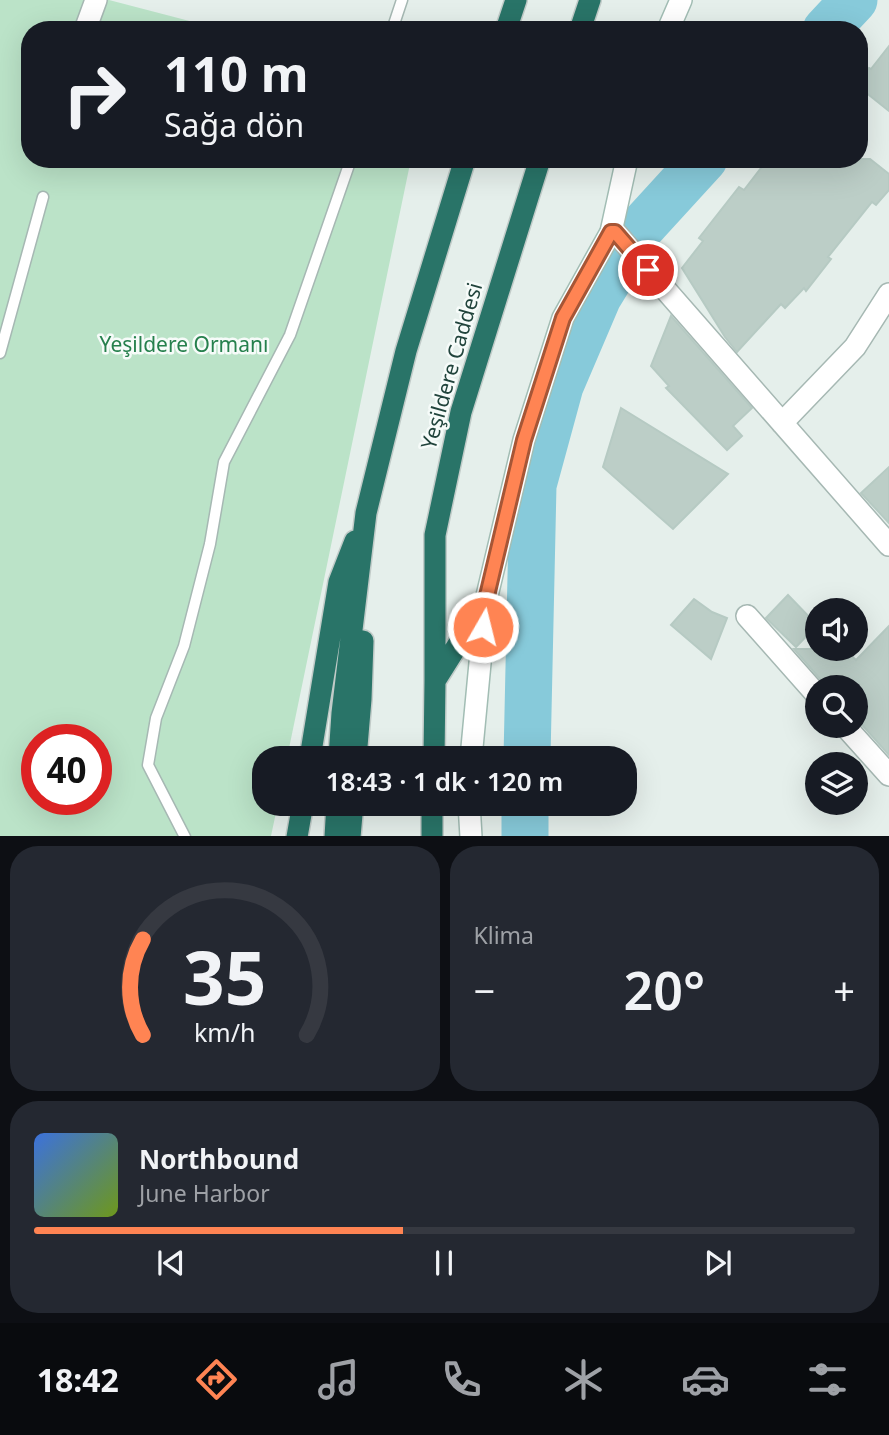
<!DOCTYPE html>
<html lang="tr">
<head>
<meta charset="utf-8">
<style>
	body { margin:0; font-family:"Noto Sans",sans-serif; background:#242831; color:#f1f3f6; height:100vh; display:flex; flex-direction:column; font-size:26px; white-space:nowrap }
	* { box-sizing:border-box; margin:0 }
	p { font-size:23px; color:#9ea1a6 }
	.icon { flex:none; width:38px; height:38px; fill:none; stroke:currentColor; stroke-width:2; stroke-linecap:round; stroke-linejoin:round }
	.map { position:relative; height:836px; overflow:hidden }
	.details { display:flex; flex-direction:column; gap:10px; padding:10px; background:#0d0f14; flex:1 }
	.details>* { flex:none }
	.banner { position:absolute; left:21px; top:21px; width:847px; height:147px; border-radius:28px; box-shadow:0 7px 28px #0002; background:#171b24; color:#f1f3f6; overflow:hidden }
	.fabs { position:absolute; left:805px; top:598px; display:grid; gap:14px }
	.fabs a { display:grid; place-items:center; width:63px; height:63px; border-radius:50%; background:#171b24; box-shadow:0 7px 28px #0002; font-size:35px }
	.speed { position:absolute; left:21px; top:724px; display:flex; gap:14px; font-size:35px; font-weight:700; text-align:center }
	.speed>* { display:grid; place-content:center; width:91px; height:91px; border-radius:50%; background:#171b24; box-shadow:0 7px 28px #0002; line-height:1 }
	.speed .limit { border:10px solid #d22; background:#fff; color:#111 }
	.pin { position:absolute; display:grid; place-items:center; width:60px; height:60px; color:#fff; margin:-30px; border:4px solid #fff; border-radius:50%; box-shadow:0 2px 7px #0007 }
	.me { position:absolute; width:77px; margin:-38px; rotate:8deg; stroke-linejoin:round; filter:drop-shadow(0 0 5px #0008) }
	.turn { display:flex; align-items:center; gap:24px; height:147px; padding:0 28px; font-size:32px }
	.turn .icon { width:91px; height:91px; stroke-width:2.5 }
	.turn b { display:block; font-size:49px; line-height:60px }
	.big { font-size:52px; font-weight:600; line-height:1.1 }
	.details .widget { flex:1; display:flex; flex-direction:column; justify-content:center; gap:10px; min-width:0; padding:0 24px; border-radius:28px; background:#242831 }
	.details .dial { align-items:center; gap:0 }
	.dial svg { height:182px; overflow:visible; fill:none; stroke:#363941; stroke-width:7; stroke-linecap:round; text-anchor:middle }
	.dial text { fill:#f1f3f6; stroke:none }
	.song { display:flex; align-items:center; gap:21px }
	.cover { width:84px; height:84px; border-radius:10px; background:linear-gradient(135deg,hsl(220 70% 55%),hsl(80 70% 35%)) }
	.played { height:7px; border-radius:4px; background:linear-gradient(90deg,#ff8453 45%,#363941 45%) }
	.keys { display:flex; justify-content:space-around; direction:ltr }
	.heat { display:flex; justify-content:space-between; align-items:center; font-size:38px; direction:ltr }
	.details .tiles { flex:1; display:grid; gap:10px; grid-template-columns:1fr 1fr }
	.widget:last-child { grid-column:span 2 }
	.trip { position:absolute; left:252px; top:746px; width:385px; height:70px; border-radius:28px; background:#171b24; box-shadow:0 7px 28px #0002; font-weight:600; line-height:70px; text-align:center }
	.tab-bar { display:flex; height:112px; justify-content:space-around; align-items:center; background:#090b0e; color:#9ea1a6 }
	.tab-bar .icon { width:49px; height:49px }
	.tab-bar .on { color:#ff8453 }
	.tab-bar b { font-size:32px; color:#f1f3f6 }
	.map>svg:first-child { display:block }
	.green { fill:#bbe3c8; fill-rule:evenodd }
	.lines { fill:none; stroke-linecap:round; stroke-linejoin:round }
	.river { stroke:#87cada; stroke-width:47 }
	.building { fill:#bccec7; stroke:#b6cac3; stroke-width:2 }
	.lane-casing { stroke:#a6b8b3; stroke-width:13 }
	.street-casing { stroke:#a6b8b3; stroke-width:24 }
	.secondary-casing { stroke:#a2bdb4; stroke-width:24 }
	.highway-casing { stroke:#c1cbc8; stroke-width:24 }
	.lane { stroke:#fff; stroke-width:10 }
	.street { stroke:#fff; stroke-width:21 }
	.secondary { stroke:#fff; stroke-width:21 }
	.highway { stroke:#297468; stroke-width:21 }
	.route-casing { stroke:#a65636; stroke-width:18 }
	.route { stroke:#ff8453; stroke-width:12 }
	.labels { text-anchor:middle; stroke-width:5; stroke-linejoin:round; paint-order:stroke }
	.park-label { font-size:21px; fill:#26804d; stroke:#f6fbf9 }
	.street-label { font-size:21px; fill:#21443c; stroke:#f6fbf9 }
</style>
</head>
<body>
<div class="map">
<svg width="889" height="837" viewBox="0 0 889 837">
	<rect width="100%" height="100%" fill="#e5efeb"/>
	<path class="green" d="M0,0H109L224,30H30V159H411L287,758H264V803H278L271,836H0ZM37,740H96V800H37Z"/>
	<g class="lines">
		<path class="river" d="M826,30L854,0
			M640,229L704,159
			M527,758L533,485L560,386L598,297L617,266
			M525,837V803"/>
	</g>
	<path class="building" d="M889,46V111L859,87V79L869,68L871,69Z
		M768,159H870L889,174V190L876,205L872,202L828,257L831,259L806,291L804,288L785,308L781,304L737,352L725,337L682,268L703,241L699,238L739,187L744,190Z
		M671,316L752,408L733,426L742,436L727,450L666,388L669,386L651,366Z
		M621,408L728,474L673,529L603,467Z
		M889,467V523L861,493Z
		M788,595L817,625L796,647L766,618Z
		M694,599L712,612L727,618L711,659L671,625Z
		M889,626V755L856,718V688H828L794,649H844L856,660Z"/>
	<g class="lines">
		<defs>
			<path id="lane" d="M392,30L402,0
				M0,353L43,197
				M185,837L148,765L156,718L184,646L210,544L224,462L290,335L351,159"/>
			<path id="street" d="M85,30L96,0
				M611,232H615L889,545
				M782,423L855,347L889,294
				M747,616L817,695
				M845,726L889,775"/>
			<path id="secondary" d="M668,30L681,0
				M471,758L486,600L524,440L563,318L611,232L627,159
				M469,803L471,837"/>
			<path id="highway" d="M506,30L516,0
				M580,30L590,0
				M435,681L486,600
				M310,758L339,582L355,541
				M339,758L342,713L366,513L406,351L465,159
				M356,758L361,699L363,641
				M434,758L435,681V535L461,412L540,159
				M297,837L303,803
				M335,837L337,803
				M350,837L353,803
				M432,837V803"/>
		</defs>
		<use href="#lane" class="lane-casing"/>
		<use href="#street" class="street-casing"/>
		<use href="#secondary" class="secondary-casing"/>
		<use href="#highway" class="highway-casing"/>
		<use href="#lane" class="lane"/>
		<use href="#street" class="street"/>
		<use href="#secondary" class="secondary"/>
		<use href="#highway" class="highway"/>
	</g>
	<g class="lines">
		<defs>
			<path id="route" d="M483,627L486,600L524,440L563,318L611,232H615L648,270"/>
		</defs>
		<use href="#route" class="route-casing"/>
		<use href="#route" class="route"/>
	</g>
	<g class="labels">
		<g class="park-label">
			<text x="184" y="352">Yeşildere Ormanı</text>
		</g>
		<g class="street-label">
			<text transform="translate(452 366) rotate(-74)" y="7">Yeşildere Caddesi</text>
		</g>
	</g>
</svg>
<div class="fabs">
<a><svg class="icon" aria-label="sound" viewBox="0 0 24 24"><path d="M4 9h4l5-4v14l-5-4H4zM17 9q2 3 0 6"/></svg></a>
<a><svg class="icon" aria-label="search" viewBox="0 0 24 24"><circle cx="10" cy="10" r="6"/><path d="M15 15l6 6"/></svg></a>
<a><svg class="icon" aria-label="layers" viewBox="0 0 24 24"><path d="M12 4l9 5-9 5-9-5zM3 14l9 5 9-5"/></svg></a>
</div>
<div class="speed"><div class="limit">40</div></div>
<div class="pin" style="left:648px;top:270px;background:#d93025"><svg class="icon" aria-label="arrive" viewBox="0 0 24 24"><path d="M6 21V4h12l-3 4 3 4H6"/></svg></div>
<svg class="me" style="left:483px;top:627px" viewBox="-20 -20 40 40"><circle r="17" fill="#ff8453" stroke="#fff" stroke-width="3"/><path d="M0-11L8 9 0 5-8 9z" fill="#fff"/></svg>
<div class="trip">18:43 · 1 dk · 120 m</div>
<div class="banner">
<div class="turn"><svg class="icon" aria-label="right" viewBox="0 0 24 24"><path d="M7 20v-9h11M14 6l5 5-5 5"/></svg><div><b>110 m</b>Sağa dön</div></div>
</div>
</div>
<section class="details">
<div class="tiles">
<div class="widget dial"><svg viewBox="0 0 100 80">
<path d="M14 69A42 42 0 1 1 86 69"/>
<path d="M14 69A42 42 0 0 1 14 27" stroke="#ff8453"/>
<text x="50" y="56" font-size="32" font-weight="700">35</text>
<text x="50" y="72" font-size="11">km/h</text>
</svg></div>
<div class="widget"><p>Klima</p>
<div class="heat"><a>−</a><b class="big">20°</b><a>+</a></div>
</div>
<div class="widget">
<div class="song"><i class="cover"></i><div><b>Northbound</b><p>June Harbor</p></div></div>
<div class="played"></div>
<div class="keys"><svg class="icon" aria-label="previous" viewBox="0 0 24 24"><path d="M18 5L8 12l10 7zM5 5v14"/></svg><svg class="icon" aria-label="pause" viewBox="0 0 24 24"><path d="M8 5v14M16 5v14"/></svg><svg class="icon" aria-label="next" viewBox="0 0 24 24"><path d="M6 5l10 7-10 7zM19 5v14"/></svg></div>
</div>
</div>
</section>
<nav class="tab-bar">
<b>18:42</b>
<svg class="icon on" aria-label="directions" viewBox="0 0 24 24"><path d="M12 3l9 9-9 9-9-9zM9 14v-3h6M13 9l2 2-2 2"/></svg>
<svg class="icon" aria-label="music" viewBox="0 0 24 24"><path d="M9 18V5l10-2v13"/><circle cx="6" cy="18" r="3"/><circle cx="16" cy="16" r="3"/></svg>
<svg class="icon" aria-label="phone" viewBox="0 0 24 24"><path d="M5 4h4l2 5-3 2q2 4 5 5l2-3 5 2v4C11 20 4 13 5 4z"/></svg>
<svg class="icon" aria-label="climate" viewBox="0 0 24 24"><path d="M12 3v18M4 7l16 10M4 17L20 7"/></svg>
<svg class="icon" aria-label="car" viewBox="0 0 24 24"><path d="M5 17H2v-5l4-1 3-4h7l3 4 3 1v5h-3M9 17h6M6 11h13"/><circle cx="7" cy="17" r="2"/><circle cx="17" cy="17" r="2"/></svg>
<svg class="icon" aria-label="filters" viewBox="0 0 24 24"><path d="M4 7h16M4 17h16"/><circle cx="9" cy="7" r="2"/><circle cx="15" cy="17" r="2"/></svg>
</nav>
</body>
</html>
